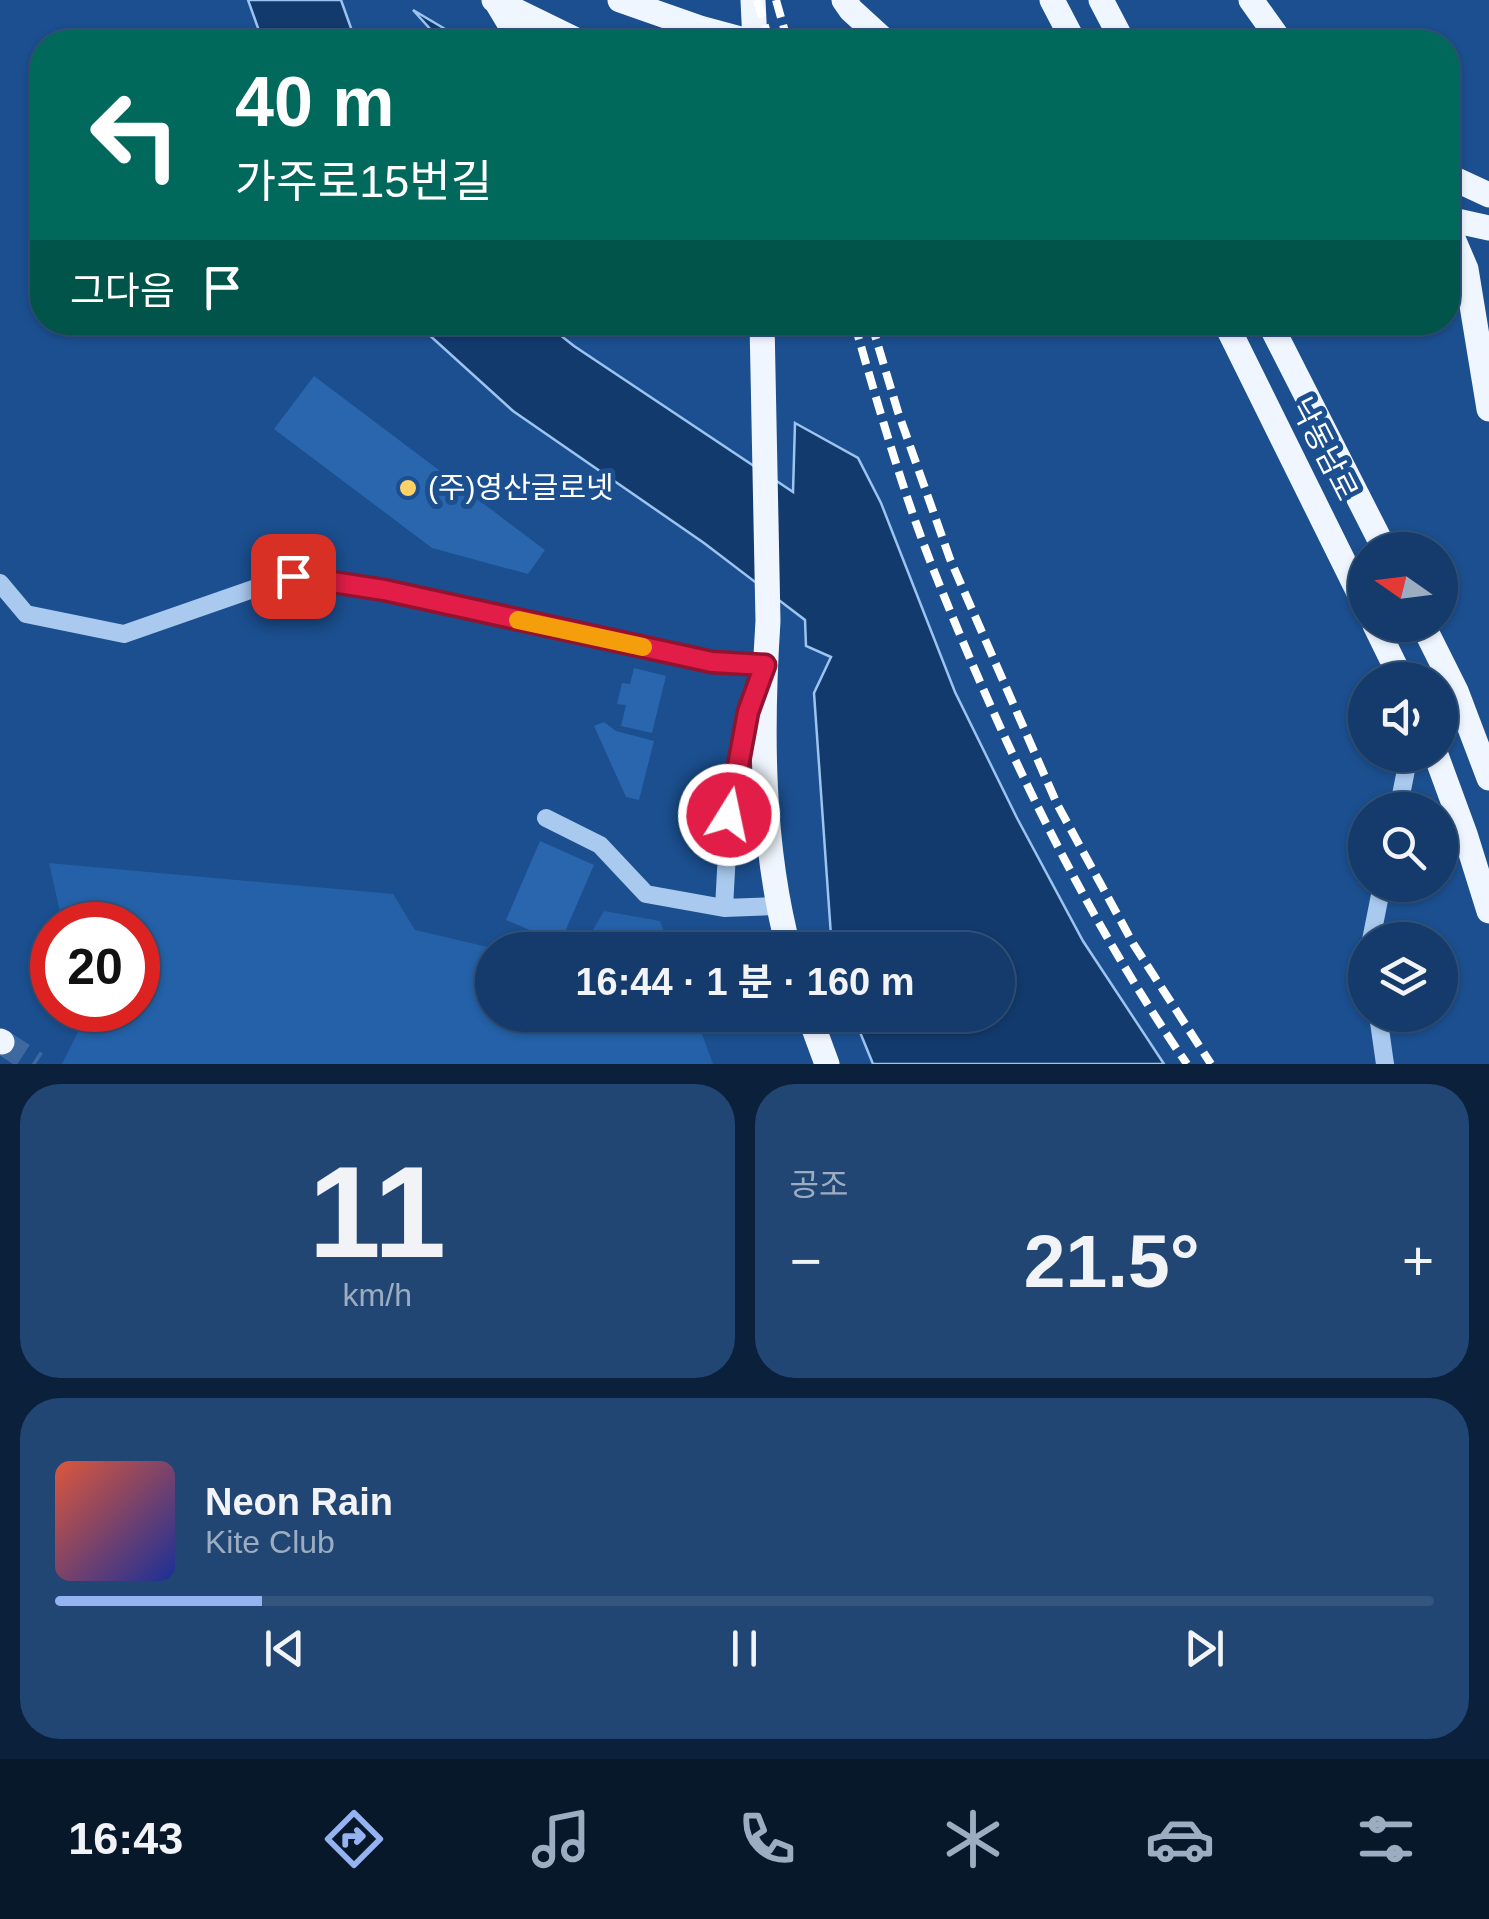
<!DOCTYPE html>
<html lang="ko">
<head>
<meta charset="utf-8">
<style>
	body { margin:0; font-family:Helvetica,"Noto Sans KR",sans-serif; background:#214673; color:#f1f3f6; height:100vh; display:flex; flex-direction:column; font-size:38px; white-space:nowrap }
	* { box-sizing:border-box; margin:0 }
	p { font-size:32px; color:#9dadc1 }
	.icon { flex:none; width:55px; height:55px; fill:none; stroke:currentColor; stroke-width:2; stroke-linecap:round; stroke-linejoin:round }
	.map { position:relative; height:1064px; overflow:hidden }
	.drawer { display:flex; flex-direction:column; gap:20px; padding:20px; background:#0b203b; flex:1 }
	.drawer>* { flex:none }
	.hud { position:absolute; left:30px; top:30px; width:1430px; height:305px; border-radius:40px; box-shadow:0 2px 8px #0004,0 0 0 2px #33557e; background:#00695c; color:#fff; overflow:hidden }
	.needle { width:65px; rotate:284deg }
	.controls { position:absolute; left:1348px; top:532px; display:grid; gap:20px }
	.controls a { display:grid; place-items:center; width:110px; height:110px; border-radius:50%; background:#143b6b; box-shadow:0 2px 8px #0004,0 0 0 2px #33557e; font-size:50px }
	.speed { position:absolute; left:30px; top:902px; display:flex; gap:20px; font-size:50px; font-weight:700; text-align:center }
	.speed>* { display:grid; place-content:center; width:130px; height:130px; border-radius:50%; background:#143b6b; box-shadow:0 2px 8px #0004,0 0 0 2px #33557e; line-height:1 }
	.speed .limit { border:15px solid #d22; background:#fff; color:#111 }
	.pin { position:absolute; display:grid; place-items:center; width:85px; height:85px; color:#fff; margin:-42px; border-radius:20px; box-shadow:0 5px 15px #0006 }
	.me { position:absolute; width:110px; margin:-55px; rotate:10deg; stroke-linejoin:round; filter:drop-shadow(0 0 8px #0008) }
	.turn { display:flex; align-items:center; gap:35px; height:210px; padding:0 40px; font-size:45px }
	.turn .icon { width:130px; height:130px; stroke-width:2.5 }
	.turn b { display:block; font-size:70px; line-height:85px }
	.then { display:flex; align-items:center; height:95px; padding:0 40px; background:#0003; gap:20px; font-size:38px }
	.big { font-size:75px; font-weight:700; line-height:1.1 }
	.drawer .tile { flex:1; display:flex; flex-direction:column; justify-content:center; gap:15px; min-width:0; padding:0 35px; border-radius:40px; background:#214673 }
	.drawer .dial { align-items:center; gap:0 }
	.dial b { font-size:130px; line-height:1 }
	.song { display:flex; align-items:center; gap:30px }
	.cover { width:120px; height:120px; border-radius:15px; background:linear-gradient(135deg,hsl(10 70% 55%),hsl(230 70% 35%)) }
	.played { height:10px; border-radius:5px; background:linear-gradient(90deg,#95b2f1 15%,#33557e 15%) }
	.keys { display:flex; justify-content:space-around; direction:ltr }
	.heat { display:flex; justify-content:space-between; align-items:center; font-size:55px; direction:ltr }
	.drawer .tiles { flex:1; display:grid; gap:20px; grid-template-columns:1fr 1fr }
	.tile:last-child { grid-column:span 2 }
	.trip { position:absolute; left:475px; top:932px; width:540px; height:100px; border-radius:50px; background:#143b6b; box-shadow:0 2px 8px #0004,0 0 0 2px #33557e; font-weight:700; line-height:100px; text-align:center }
	.dock { display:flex; height:160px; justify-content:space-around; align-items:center; background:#08182b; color:#9dadc1 }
	.dock .icon { width:70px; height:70px }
	.dock .on { color:#95b2f1 }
	.dock b { font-size:45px; color:#f1f3f6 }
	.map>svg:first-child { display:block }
	.green { fill:#2461a8 }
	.water { fill:#123a6d; stroke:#9cc4f0; stroke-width:2.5 }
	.building { fill:#2a66ad }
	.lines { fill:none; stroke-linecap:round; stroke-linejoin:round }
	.major-tunnel { stroke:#3d69a0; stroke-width:25; stroke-dasharray:25 12; stroke-linecap:butt }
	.minor { stroke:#a9c9ee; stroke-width:18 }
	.major { stroke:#f0f6ff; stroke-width:25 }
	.rail { stroke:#fff; stroke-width:8; stroke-dasharray:18 8; stroke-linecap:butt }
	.route-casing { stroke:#92132f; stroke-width:25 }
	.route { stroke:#e11d48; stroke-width:18 }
	.slow { stroke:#f59e0b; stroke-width:18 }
	.poi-dot { fill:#ffd166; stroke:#1b4f8f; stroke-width:4 }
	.labels { text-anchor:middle; stroke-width:10; stroke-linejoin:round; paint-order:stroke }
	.street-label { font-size:30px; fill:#fff; stroke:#1b4f8f }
	.poi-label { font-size:30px; fill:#fff; stroke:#1b4f8f; text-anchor:start }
</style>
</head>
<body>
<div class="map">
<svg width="1489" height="1064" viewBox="0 0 1489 1064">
	<rect width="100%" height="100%" fill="#1b4f8f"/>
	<path class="green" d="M49,863L393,894L415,930L501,950H492V1015H695L713,1064H62L83,1022L81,1010H138V925H63Z
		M604,911L660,921L671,950H581Z"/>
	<path class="water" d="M248,0H341L356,42H263Z
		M413,10L467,42H442Z
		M416,323H545L574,346L793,492L795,423L858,458L881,503L955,692L1017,818L1083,941L1164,1064H873L853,1015H998V950H832L814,693L831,657L806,646L805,620L704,543L513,411Z"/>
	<path class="building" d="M314,376L545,550L528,574L432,548L274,429Z
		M634,668L666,676L652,733L621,726L626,705L617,704L622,683L630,684Z
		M604,722L616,731L654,741L639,800L626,797L594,726Z
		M540,841L594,865L560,943L506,920Z"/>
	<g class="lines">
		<path class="major-tunnel" d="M2,1042L36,1064"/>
		<path class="minor" d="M0,583L26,614L124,634L293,575L385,590L712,662L765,665L748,712L729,815L724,908
			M1398,810L1409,755
			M546,818L600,845L646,894L724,908L777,906
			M1371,940L1382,885
			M1378,1015L1385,1064"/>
		<path class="major" d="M494,0L580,42
			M620,0L700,28L752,42
			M753,0L755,42
			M844,0L851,10L886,42
			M1052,0L1074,42
			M1101,0L1123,42
			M1251,0L1281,42
			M496,1L517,36L527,42
			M1448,176L1489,195
			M1448,219L1489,228
			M1448,227L1466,269L1489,409
			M762,322L768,621C761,729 761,845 789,950
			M1225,322L1365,605
			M1269,322L1385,550
			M1375,625L1402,680
			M1423,625L1456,691L1489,778
			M1436,755L1465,834L1489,911
			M809,1015L827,1064
			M0,1041L2,1042"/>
		<path class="rail" d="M757,0L770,42
			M776,0L788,42
			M854,322C879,408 903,494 936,576C1003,744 1084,915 1187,1064
			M871,322L898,412L950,559L1057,804L1134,945L1211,1064"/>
	</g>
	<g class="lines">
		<defs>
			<path id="route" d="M293,576L384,590L712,662L765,665L748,712L729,815"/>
		</defs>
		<use href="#route" class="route-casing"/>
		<use href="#route" class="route"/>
		<path class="slow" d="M518,620L643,647"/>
	</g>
	<circle class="poi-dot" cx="408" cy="488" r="10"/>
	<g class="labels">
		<g class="street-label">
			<text transform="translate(1324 449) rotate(63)" y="10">낙동남로</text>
		</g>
		<g class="poi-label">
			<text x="428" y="498">(주)영산글로넷</text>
		</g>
	</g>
</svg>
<div class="controls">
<a><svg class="needle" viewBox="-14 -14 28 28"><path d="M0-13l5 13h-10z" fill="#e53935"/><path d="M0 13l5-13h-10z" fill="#9dadc1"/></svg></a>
<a><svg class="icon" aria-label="sound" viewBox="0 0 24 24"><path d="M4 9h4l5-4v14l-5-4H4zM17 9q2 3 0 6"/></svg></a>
<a><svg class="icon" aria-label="search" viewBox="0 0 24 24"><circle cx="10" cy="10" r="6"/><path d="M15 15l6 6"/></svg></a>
<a><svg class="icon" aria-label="layers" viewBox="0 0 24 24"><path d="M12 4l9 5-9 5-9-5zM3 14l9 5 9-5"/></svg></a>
</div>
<div class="speed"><div class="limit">20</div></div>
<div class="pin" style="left:293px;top:576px;background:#d93025"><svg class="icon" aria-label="arrive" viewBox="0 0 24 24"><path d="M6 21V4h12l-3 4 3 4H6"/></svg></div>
<svg class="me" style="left:729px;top:815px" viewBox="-20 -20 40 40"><circle r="17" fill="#e11d48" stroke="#fff" stroke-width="3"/><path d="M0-11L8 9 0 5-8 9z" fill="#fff"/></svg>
<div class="trip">16:44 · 1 분 · 160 m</div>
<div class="hud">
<div class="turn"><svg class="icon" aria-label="left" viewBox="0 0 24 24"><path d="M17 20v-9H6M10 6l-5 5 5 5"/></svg><div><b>40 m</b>가주로15번길</div></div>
<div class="then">그다음<svg class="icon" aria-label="arrive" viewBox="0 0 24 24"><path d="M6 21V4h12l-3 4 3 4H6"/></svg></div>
</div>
</div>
<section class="drawer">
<div class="tiles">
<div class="tile dial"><b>11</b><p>km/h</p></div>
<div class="tile"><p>공조</p>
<div class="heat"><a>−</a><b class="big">21.5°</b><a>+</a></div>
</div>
<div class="tile">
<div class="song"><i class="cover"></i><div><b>Neon Rain</b><p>Kite Club</p></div></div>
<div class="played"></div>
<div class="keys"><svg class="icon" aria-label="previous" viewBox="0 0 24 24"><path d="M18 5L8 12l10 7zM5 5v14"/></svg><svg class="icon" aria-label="pause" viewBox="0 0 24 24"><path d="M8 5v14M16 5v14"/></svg><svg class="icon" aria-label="next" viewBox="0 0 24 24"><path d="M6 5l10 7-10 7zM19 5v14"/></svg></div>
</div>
</div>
</section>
<nav class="dock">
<b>16:43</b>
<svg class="icon on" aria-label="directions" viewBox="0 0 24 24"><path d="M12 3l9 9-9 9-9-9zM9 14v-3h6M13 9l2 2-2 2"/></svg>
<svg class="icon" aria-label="music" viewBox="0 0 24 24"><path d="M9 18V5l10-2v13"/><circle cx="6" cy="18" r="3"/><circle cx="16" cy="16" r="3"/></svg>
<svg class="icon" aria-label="phone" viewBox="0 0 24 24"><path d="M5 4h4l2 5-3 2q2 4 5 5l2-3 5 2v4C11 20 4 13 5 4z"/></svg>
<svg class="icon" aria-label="climate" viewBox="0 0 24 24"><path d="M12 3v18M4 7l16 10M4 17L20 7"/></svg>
<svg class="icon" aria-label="car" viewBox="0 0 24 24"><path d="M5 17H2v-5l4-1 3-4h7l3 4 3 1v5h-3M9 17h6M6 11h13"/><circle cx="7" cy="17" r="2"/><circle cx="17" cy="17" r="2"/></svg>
<svg class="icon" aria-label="filters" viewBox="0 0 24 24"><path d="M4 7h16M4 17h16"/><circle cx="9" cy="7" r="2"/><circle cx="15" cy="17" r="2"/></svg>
</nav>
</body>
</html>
